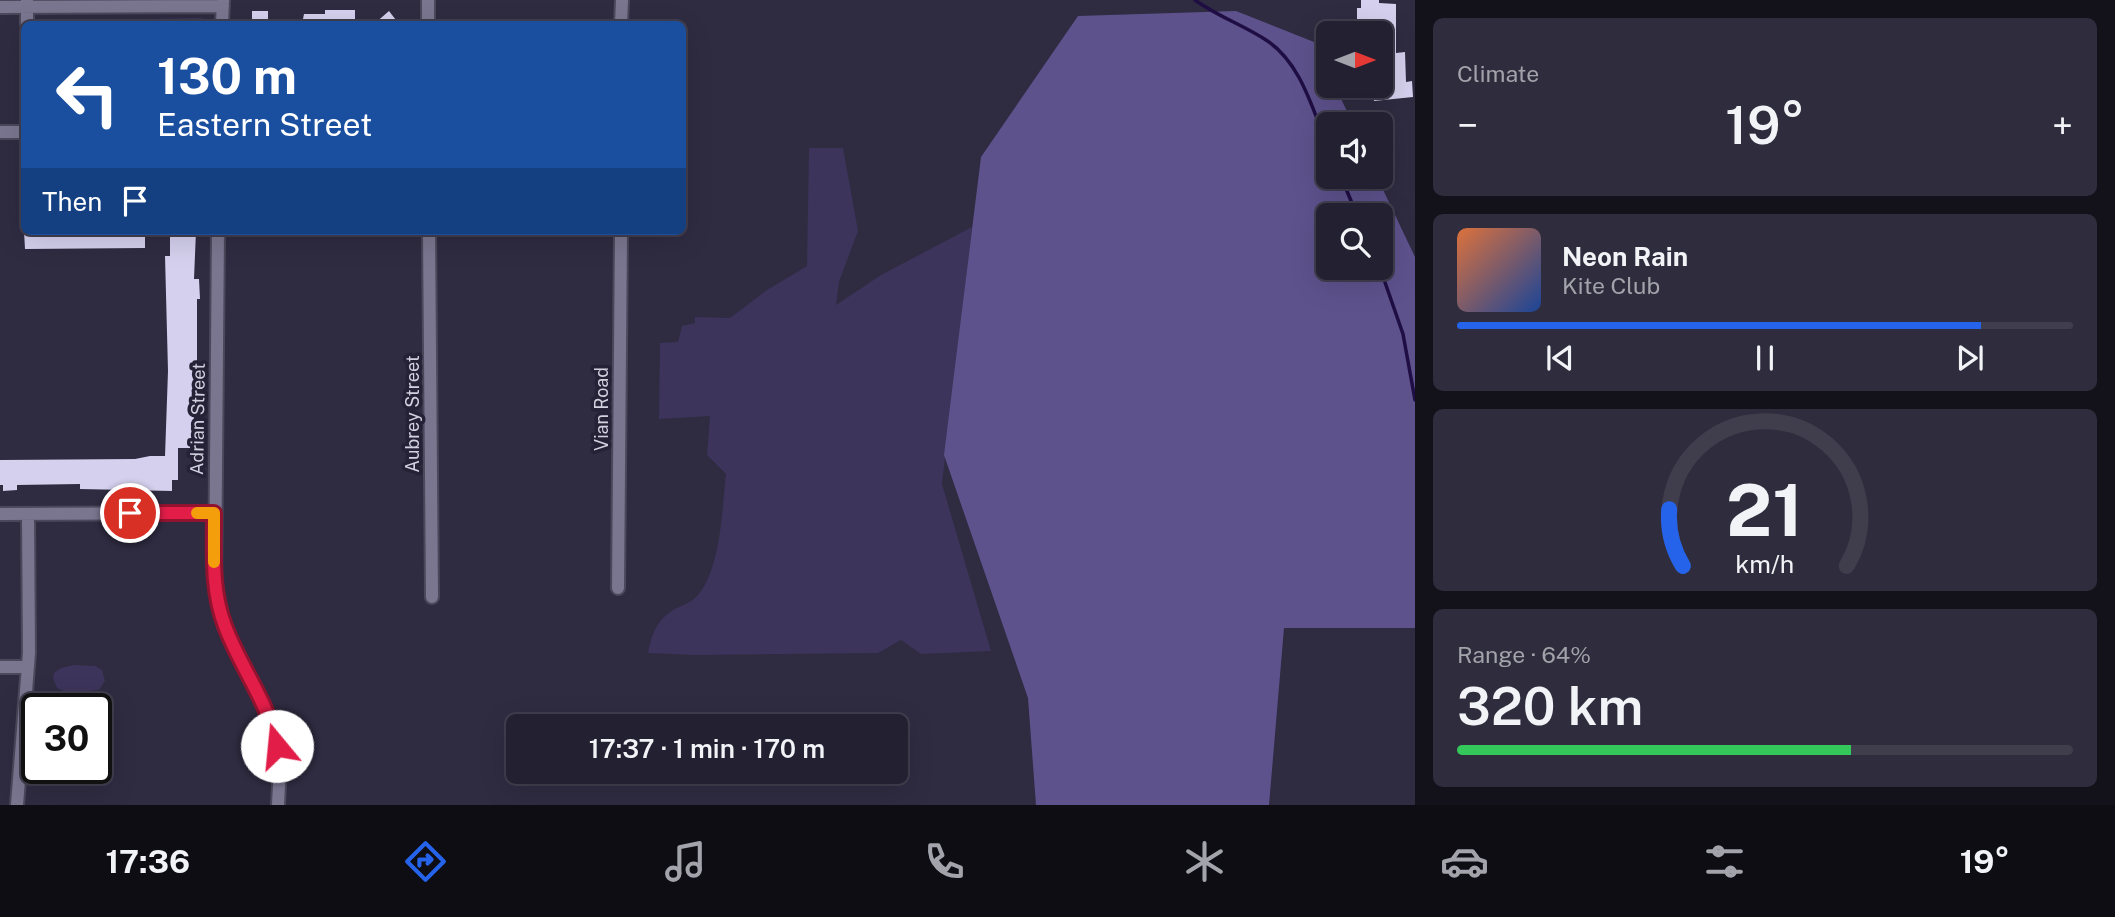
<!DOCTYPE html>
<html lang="en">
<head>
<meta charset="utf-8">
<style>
	body { margin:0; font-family:"Public Sans",sans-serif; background:#2f2d3d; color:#f1f3f6; height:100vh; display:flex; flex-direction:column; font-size:26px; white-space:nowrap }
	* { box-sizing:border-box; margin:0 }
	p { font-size:23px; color:#a3a3ab }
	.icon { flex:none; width:38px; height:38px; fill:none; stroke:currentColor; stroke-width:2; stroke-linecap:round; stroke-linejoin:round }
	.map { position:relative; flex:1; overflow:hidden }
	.panel { display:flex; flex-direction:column; gap:18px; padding:18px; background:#13121b; width:700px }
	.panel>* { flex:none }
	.top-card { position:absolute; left:21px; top:21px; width:665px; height:214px; border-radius:10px; box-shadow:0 7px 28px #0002,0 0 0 2px #403e4d; background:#1a4fa0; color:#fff; overflow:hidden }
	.needle { width:46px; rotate:90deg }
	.controls { position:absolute; left:1316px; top:21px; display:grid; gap:14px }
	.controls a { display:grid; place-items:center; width:77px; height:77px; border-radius:10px; background:#232031; box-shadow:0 7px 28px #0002,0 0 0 2px #403e4d; font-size:35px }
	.speed { position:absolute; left:21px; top:693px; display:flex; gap:14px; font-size:35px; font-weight:700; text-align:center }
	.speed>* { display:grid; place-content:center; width:91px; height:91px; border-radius:50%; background:#232031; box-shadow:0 7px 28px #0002,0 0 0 2px #403e4d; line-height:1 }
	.speed .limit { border:4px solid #111; border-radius:10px; background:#fff; color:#111 }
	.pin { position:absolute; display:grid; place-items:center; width:60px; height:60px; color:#fff; margin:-30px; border:4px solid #fff; border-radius:50%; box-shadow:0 2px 7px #0007 }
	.me { position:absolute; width:77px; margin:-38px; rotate:343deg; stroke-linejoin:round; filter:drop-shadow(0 0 5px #0008) }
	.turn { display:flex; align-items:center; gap:24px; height:147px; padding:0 21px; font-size:32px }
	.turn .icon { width:91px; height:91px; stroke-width:2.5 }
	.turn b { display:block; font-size:49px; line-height:60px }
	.then { display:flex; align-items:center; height:66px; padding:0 21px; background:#0003; gap:14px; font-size:26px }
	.big { font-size:52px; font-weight:600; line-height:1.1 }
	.panel .tile { flex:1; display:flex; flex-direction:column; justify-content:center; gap:10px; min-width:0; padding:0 24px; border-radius:10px; background:#2f2d3d }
	.panel .dial { align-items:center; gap:0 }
	.dial svg { height:182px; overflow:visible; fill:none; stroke:#403e4d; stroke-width:7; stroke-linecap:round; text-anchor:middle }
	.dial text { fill:#f1f3f6; stroke:none }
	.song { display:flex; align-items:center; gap:21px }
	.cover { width:84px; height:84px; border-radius:10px; background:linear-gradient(135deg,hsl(20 70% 55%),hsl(220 70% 35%)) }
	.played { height:7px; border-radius:4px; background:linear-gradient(90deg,#2563eb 85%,#403e4d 85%) }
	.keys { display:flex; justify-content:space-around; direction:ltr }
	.heat { display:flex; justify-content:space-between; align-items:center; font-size:38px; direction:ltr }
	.charge { height:10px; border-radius:5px; background:linear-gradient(90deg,#34c759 64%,#403e4d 0) }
	.trip { position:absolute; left:506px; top:714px; width:402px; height:70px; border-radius:10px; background:#232031; box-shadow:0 7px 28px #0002,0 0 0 2px #403e4d; font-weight:600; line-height:70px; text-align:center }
	.tabs { display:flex; height:112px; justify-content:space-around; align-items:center; background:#0e0d14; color:#a3a3ab }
	.tabs .icon { width:49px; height:49px }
	.tabs .selected { color:#2563eb }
	.tabs b { font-size:32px; color:#f1f3f6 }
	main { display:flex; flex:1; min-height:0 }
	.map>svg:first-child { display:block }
	.green { fill:#3c345a }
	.forest { fill:#5e528d; fill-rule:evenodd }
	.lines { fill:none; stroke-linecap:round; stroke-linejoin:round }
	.stream { stroke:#1f0e43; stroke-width:3.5 }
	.building { fill:#d4d0ed }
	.minor-casing { stroke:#4b485b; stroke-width:16 }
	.minor { stroke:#7a7690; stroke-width:12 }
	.route-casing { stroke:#92132f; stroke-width:18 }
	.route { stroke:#e11d48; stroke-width:12 }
	.slow { stroke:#f59e0b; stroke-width:12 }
	.labels { text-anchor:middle; stroke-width:7; stroke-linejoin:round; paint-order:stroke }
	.street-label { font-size:18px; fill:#d2d1df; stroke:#252137 }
</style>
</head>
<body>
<main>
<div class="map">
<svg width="1415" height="805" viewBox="0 0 1415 805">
	<rect width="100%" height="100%" fill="#2f2b41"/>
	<path class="green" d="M202,18V24H140V19Z
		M809,148H843L858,231L839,282L836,305L881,275L972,227L942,484L991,651L921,654L901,640L878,653L695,655L648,653C652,634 656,620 675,609C681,606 689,603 694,599C721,575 722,508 726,474L707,455L710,416L659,419L660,343L678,342L682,326L695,323V317L730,318L767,290L807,266Z
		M74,665L95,666L102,670L105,681L99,690L68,693L57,688L53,678L54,673L61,668Z"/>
	<path class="forest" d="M1236,11L1314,42L1328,72V86H1335L1353,124H1328V177H1377L1415,257V628H1284L1269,805H1036L1028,698L944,455L981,157L1078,16ZM1328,215H1381V268H1328Z"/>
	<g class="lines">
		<path class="stream" d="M1195,0C1217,16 1243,25 1266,40C1301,62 1313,111 1328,147
			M1341,177L1357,215
			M1380,268L1403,334L1415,400"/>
	</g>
	<path class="building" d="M1361,0H1379V3L1396,4V53L1405,52L1406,82L1412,81L1413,97L1374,101L1373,86H1381V33H1357V8H1361Z
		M325,10H355V24H302L304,14H325Z
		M252,11H268V24H252Z
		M389,11L399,24H374Z
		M24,231H145V248L25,249Z
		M170,231H196L194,279H199L200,299H197V386H194V427H198V441H190V448H178V480H172V491L80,489V484L17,485V490L3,491V485H0V460L135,459L150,456H165L168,371L165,256H170Z"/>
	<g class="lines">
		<defs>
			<path id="minor" d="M27,0V24
				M428,0V24
				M0,7L223,6
				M222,24L223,0
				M621,24L622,0
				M0,132H24
				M218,231L215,583L224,626L274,727L280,765L278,805
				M429,231L432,597
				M0,514L214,513
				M618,588L621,231
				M0,667H28
				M17,805L29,653L28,514"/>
		</defs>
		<use href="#minor" class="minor-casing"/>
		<use href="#minor" class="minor"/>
	</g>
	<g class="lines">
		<defs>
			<path id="route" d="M130,513H214C214,551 211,590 225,626C240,667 269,703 277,746"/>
		</defs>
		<use href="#route" class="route-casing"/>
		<use href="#route" class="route"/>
		<path class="slow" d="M197,513H214V562"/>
	</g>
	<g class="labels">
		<g class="street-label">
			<text transform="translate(602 409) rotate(-90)" y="6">Vian Road</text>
			<text transform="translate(413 414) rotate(-90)" y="6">Aubrey Street</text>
			<text transform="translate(198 419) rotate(-89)" y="6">Adrian Street</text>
		</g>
	</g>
</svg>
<div class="controls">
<a><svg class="needle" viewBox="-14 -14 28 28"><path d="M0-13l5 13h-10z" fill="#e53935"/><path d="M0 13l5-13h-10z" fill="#a3a3ab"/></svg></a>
<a><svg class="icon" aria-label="sound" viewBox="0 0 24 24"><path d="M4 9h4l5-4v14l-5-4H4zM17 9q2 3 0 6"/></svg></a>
<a><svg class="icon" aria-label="search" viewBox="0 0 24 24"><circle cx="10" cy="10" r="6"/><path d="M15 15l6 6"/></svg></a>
</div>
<div class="speed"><div class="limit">30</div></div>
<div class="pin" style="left:130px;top:513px;background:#d93025"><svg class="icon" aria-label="arrive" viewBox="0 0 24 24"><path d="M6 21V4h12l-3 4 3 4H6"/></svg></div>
<svg class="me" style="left:277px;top:746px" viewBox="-20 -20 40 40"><circle r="19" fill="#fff"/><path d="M0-13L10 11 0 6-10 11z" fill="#e11d48"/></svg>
<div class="trip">17:37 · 1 min · 170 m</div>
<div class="top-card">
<div class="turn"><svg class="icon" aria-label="left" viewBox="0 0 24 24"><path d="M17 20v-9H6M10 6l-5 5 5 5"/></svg><div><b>130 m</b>Eastern Street</div></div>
<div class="then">Then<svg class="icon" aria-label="arrive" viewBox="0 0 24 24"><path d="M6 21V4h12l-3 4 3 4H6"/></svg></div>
</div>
</div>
<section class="panel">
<div class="tile"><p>Climate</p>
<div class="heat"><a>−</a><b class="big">19°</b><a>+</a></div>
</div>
<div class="tile">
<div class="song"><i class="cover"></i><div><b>Neon Rain</b><p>Kite Club</p></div></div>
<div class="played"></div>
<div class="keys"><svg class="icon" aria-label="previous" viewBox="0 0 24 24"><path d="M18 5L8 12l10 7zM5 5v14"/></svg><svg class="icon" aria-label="pause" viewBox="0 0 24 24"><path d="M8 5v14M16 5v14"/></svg><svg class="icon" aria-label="next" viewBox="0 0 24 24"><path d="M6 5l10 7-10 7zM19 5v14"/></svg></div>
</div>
<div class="tile dial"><svg viewBox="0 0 100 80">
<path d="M14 69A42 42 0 1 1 86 69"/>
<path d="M14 69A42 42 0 0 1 8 44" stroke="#2563eb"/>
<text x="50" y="56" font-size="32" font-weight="700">21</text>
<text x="50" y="72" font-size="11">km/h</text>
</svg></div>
<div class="tile"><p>Range · 64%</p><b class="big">320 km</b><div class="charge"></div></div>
</section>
</main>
<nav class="tabs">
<b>17:36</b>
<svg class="icon selected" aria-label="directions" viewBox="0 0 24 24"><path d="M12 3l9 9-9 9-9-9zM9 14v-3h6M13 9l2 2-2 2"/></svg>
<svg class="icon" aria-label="music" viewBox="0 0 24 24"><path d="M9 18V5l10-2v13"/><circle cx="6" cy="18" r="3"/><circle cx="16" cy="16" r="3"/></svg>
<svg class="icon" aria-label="phone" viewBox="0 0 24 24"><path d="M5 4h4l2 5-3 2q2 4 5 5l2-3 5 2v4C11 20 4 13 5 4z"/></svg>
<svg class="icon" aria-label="climate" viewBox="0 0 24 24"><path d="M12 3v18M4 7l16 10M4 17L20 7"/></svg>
<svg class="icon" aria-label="car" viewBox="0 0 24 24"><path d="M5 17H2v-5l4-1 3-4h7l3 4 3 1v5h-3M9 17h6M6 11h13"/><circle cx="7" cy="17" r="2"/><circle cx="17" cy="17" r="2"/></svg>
<svg class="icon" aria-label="filters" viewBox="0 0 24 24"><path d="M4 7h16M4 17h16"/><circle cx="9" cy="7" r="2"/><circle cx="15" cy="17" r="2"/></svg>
<b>19°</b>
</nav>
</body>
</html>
